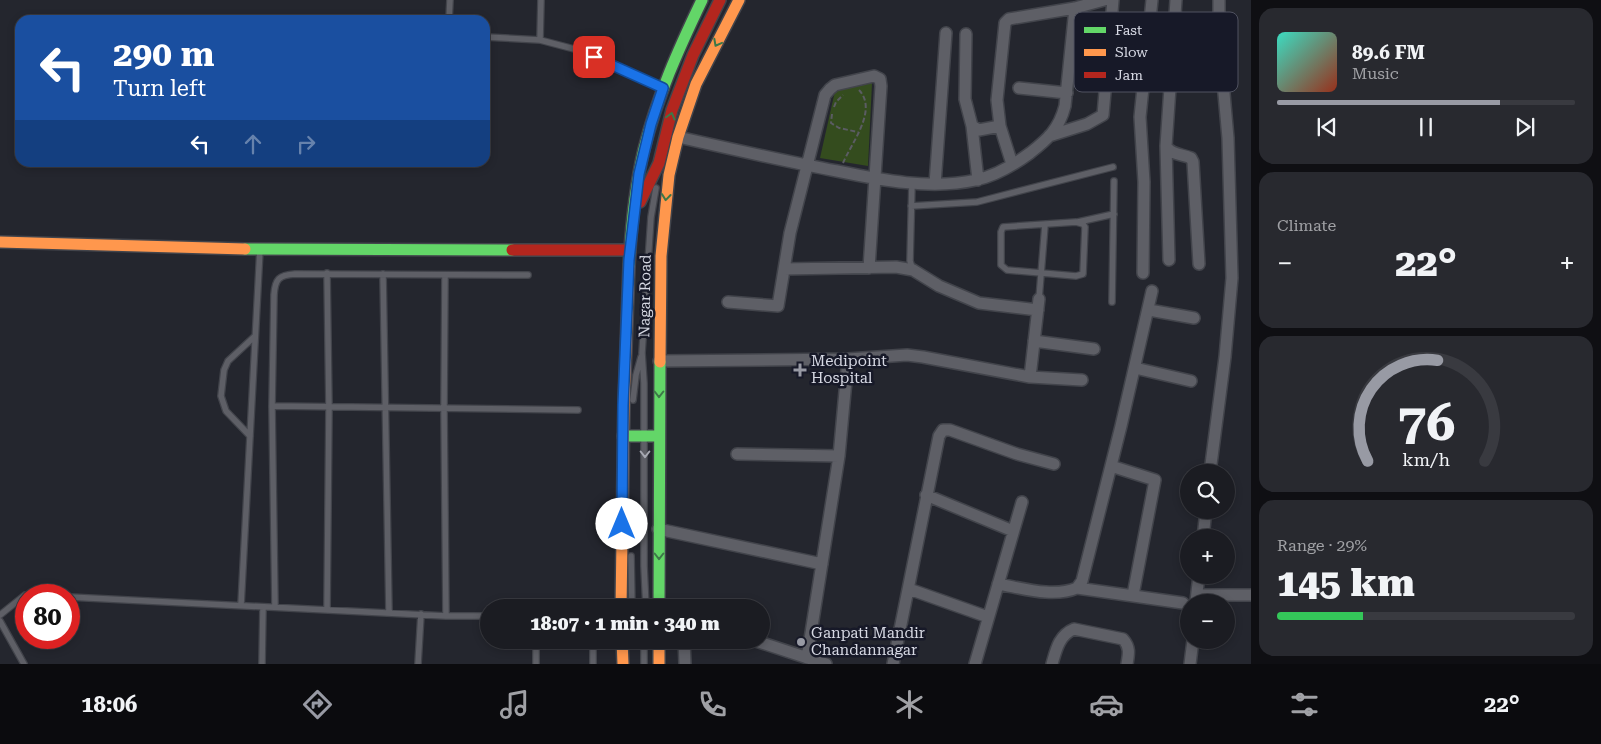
<!DOCTYPE html>
<html lang="en">
<head>
<meta charset="utf-8">
<style>
	body { margin:0; font-family:"Roboto Serif",serif; background:#28292f; color:#f1f3f6; height:100vh; display:flex; flex-direction:column; font-size:19px; white-space:nowrap }
	* { box-sizing:border-box; margin:0 }
	p { font-size:16px; color:#a0a1a5 }
	.icon { flex:none; width:28px; height:28px; fill:none; stroke:currentColor; stroke-width:2; stroke-linecap:round; stroke-linejoin:round }
	.map { position:relative; flex:1; overflow:hidden }
	.side { display:flex; flex-direction:column; gap:8px; padding:8px; background:#0f0f13; width:350px }
	.side>* { flex:none }
	.top-card { position:absolute; left:15px; top:15px; width:475px; height:152px; border-radius:15px; box-shadow:0 2px 8px #0003,0 0 0 1px #393a40; background:#1a4fa0; color:#fff; overflow:hidden }
	.controls { position:absolute; left:1180px; top:464px; display:grid; gap:10px }
	.controls a { display:grid; place-items:center; width:55px; height:55px; border-radius:50%; background:#1b1c22; box-shadow:0 2px 8px #0003,0 0 0 1px #393a40; font-size:25px }
	.speed { position:absolute; left:15px; top:584px; display:flex; gap:10px; font-size:25px; font-weight:700; text-align:center }
	.speed>* { display:grid; place-content:center; width:65px; height:65px; border-radius:50%; background:#1b1c22; box-shadow:0 2px 8px #0003,0 0 0 1px #393a40; line-height:1 }
	.speed .limit { border:8px solid #d22; background:#fff; color:#111 }
	.pin { position:absolute; display:grid; place-items:center; width:42px; height:42px; color:#fff; margin:-21px; border-radius:10px; box-shadow:0 2px 8px #0006 }
	.me { position:absolute; width:55px; margin:-28px; rotate:0deg; stroke-linejoin:round; filter:drop-shadow(0 0 4px #0008) }
	.turn { display:flex; align-items:center; gap:18px; height:105px; padding:0 15px; font-size:22px }
	.turn .icon { width:65px; height:65px; stroke-width:2.5 }
	.turn b { display:block; font-size:35px; line-height:42px }
	.lanes { display:flex; align-items:center; height:48px; padding:0 15px; background:#0003; justify-content:center; gap:25px; direction:ltr }
	.lanes .off { opacity:.35 }
	.big { font-size:38px; font-weight:800; line-height:1.1 }
	.side .card { flex:1; display:flex; flex-direction:column; justify-content:center; gap:8px; min-width:0; padding:0 18px; border-radius:15px; background:#28292f }
	.side .dial { align-items:center; gap:0 }
	.dial svg { height:130px; overflow:visible; fill:none; stroke:#393a40; stroke-width:7; stroke-linecap:round; text-anchor:middle }
	.dial text { fill:#f1f3f6; stroke:none }
	.song { display:flex; align-items:center; gap:15px }
	.cover { width:60px; height:60px; border-radius:8px; background:linear-gradient(135deg,hsl(170 70% 55%),hsl(10 70% 35%)) }
	.played { height:5px; border-radius:2px; background:linear-gradient(90deg,#989aa4 75%,#393a40 75%) }
	.keys { display:flex; justify-content:space-around; direction:ltr }
	.heat { display:flex; justify-content:space-between; align-items:center; font-size:28px; direction:ltr }
	.charge { height:8px; border-radius:4px; background:linear-gradient(90deg,#34c759 29%,#393a40 0) }
	.trip { position:absolute; left:480px; top:599px; width:290px; height:50px; border-radius:25px; background:#1b1c22; box-shadow:0 2px 8px #0003,0 0 0 1px #393a40; font-weight:800; line-height:50px; text-align:center }
	.tabs { display:flex; height:80px; justify-content:space-around; align-items:center; background:#0b0b0e; color:#a0a1a5 }
	.tabs .icon { width:35px; height:35px }
	.tabs .selected { color:#989aa4 }
	.tabs b { font-size:22px; color:#f1f3f6 }
	main { display:flex; flex:1; min-height:0 }
	.map>svg:first-child { display:block }
	.green { fill:#344c1e }
	.lines { fill:none; stroke-linecap:round; stroke-linejoin:round }
	.lane-casing { stroke:#42444b; stroke-width:8 }
	.street-casing { stroke:#42444b; stroke-width:14 }
	.fast-casing { stroke:#42444b; stroke-width:14 }
	.slow-casing { stroke:#42444b; stroke-width:14 }
	.jam-casing { stroke:#42444b; stroke-width:14 }
	.path { stroke:#5b5c63; stroke-width:2; stroke-dasharray:5 2.5; stroke-linecap:butt }
	.lane { stroke:#5e5f66; stroke-width:5.5 }
	.street { stroke:#5e5f66; stroke-width:11 }
	.fast { stroke:#63d668; stroke-width:11 }
	.slow { stroke:#ff974d; stroke-width:11 }
	.jam { stroke:#b3261e; stroke-width:11 }
	.oneway { stroke:#3d7848 }
	.oneway2 { stroke:#a6a8b1 }
	.route-casing { stroke:#114b97; stroke-width:12 }
	.route { stroke:#1a73e8; stroke-width:9 }
	.poi-dot { fill:#989aa4; stroke:#171928; stroke-width:2 }
	.labels { text-anchor:middle; stroke-width:5; stroke-linejoin:round; paint-order:stroke }
	.street-label { font-size:15px; fill:#d6d8e3; stroke:#171928 }
	.poi-label { font-size:15px; fill:#d6d8e3; stroke:#171928; text-anchor:start }
	.key { fill:#171928; stroke:#505260; stroke-width:1 }
	.key-label { font-size:14px; fill:#d6d8e3 }
</style>
</head>
<body>
<main>
<div class="map">
<svg width="1251" height="664" viewBox="0 0 1251 664">
	<rect width="100%" height="100%" fill="#24262e"/>
	<path class="green" d="M872,83L868,166L820,158L835,91Z"/>
	<g class="lines">
		<defs>
			<path id="lane" d="M541,0L540,40L578,50L660,87
				M449,20L450,0
				M485,37L540,40
				M912,183L910,261L913,270
				M911,206L977,202L1113,167
				M1076,222L1083,224L1085,227L1083,274L1076,276L1007,270L1001,265V232L1003,227Z
				M1078,222L1114,214
				M383,274L389,613
				M445,275L444,409L446,616
				M1039,299L1045,225
				M1112,302L1114,181
				M633,400L636,375L641,357
				M272,406L578,410
				M250,436L226,411L221,396L224,370L228,361L254,337
				M631,556L632,608
				M69,597L446,616H489
				M241,605L260,249
				M275,607L272,406L274,295C275,279 279,275 295,274L528,275
				M646,608L644,566V383L642,353L651,217L656,188
				M327,610L329,408L327,273
				M0,615L25,595H29
				M0,621L24,664
				M565,640L569,645L582,646L590,640
				M593,640V664
				M644,640V664
				M262,664L263,607
				M418,664L421,614
				M536,664V640"/>
			<path id="street" d="M1176,0L1166,146C1171,155 1182,154 1191,158L1193,162L1199,264
				M966,34L965,99L972,126L979,130L1000,126L1012,164
				M1019,88L1067,93
				M972,126L978,180
				M1000,126L997,100L1005,23L1009,19L1075,8L1104,0
				M1049,136L1087,124L1103,115L1113,0
				M678,137C731,149 784,161 837,171C881,180 931,190 976,180C994,176 1015,164 1030,153C1048,139 1059,129 1065,106L1075,8
				M1166,146L1169,260
				M935,184L946,33
				M784,269L896,267L913,270L939,286L979,303L1038,310
				M1143,273L1144,182L1140,117L1152,0
				M728,302L778,306L790,233L825,95L830,89L835,85L874,76L880,79L881,86L869,268
				M1149,310L1194,318
				M1034,341L1094,349
				M659,361L848,359L907,355L923,357L1030,377L1082,380
				M1135,368L1191,381
				M1030,377L1039,299
				M737,454L839,456
				M1111,466L1155,480L1133,595
				M1210,472L1225,357L1232,278L1228,138L1219,38V0
				M926,495L1013,531
				M658,529L822,564
				M1203,538L1206,510
				M998,584C1022,588 1053,598 1077,588L1082,581L1121,426L1152,291
				M1077,588L1183,603
				M909,589L988,617
				M1197,595H1251
				M1196,601L1199,575
				M684,640L685,664
				M753,640L826,664
				M807,658L839,456L848,359
				M893,664L939,436L943,430H950L1017,454L1054,464
				M975,664L1022,502
				M1052,664C1056,650 1059,635 1074,629L1123,639C1130,647 1129,653 1127,664
				M1190,664L1193,640"/>
			<path id="fast" d="M245,249L512,250
				M629,266C631,227 635,187 644,149C657,97 679,48 702,0
				M623,436H659
				M659,608L660,362"/>
			<path id="slow" d="M0,242L245,249
				M660,362L661,256L669,175L678,137L696,84L739,0
				M621,608L624,401L629,266
				M622,640L623,664
				M659,640V664"/>
			<path id="jam" d="M640,202L659,163L672,110L693,55L720,0
				M512,250H630"/>
		</defs>
		<use href="#lane" class="lane-casing"/>
		<use href="#street" class="street-casing"/>
		<use href="#fast" class="fast-casing"/>
		<use href="#slow" class="slow-casing"/>
		<use href="#jam" class="jam-casing"/>
		<path class="path" d="M834,107L836,102L843,95
			M832,114L831,123L839,128L858,132
			M843,163C852,142 878,110 859,90"/>
		<use href="#lane" class="lane"/>
		<use href="#street" class="street"/>
		<use href="#fast" class="fast"/>
		<use href="#slow" class="slow"/>
		<use href="#jam" class="jam"/>
	</g>
	<defs><path id="oneway-chevron" d="M-2-3.5L2.5 0L-2 3.5" fill="none" stroke-width="1.6" stroke-linecap="round" stroke-linejoin="round" transform="scale(1.25)"/></defs>
	<g class="oneway">
		<use href="#oneway-chevron" transform="translate(717 43) rotate(118)"/>
		<use href="#oneway-chevron" transform="translate(671 116) rotate(-75)"/>
		<use href="#oneway-chevron" transform="translate(666 197) rotate(96)"/>
		<use href="#oneway-chevron" transform="translate(659 394) rotate(90)"/>
		<use href="#oneway-chevron" transform="translate(659 556) rotate(90)"/>
	</g>
	<use class="oneway2" href="#oneway-chevron" transform="translate(645 454) rotate(90)"/>
	<g class="lines">
		<defs>
			<path id="route" d="M594,57L663,88L651,124L639,174L629,260L623,405L622,524"/>
		</defs>
		<use href="#route" class="route-casing"/>
		<use href="#route" class="route"/>
	</g>
	<g class="poi-dot">
		<path d="M797.5 362.5h5v5h5v5h-5v5h-5v-5h-5v-5h5z"/>
		<circle cx="801" cy="642" r="5"/>
	</g>
	<g class="labels">
		<g class="street-label">
			<text transform="translate(645 296) rotate(-89)" y="5">Nagar Road</text>
		</g>
		<g class="poi-label">
			<text x="811" y="366">Medipoint<tspan x="811" dy="17">Hospital</tspan></text>
			<text x="811" y="638">Ganpati Mandir<tspan x="811" dy="17">Chandannagar</tspan></text>
		</g>
	</g>
	<rect x="1074" y="12" width="164" height="80" rx="8" class="key"/>
	<rect x="1084" y="27" width="22" height="6" fill="#63d668"/>
	<rect x="1084" y="49" width="22" height="7" fill="#ff974d"/>
	<rect x="1084" y="72" width="22" height="6" fill="#b3261e"/>
	<g class="key-label">
		<text x="1115" y="35">Fast</text>
		<text x="1115" y="57">Slow</text>
		<text x="1115" y="80">Jam</text>
	</g>
</svg>
<div class="controls">
<a><svg class="icon" aria-label="search" viewBox="0 0 24 24"><circle cx="10" cy="10" r="6"/><path d="M15 15l6 6"/></svg></a>
<a>+</a>
<a>−</a>
</div>
<div class="speed"><div class="limit">80</div></div>
<div class="pin" style="left:594px;top:57px;background:#d93025"><svg class="icon" aria-label="arrive" viewBox="0 0 24 24"><path d="M6 21V4h12l-3 4 3 4H6"/></svg></div>
<svg class="me" style="left:622px;top:524px" viewBox="-20 -20 40 40"><circle r="19" fill="#fff"/><path d="M0-13L10 11 0 6-10 11z" fill="#1a73e8"/></svg>
<div class="trip">18:07 · 1 min · 340 m</div>
<div class="top-card">
<div class="turn"><svg class="icon" aria-label="left" viewBox="0 0 24 24"><path d="M17 20v-9H6M10 6l-5 5 5 5"/></svg><div><b>290 m</b>Turn left</div></div>
<div class="lanes"><svg class="icon" aria-label="left" viewBox="0 0 24 24"><path d="M17 20v-9H6M10 6l-5 5 5 5"/></svg><svg class="icon off" aria-label="ahead" viewBox="0 0 24 24"><path d="M12 20V5M6 11l6-6 6 6"/></svg><svg class="icon off" aria-label="right" viewBox="0 0 24 24"><path d="M7 20v-9h11M14 6l5 5-5 5"/></svg></div>
</div>
</div>
<section class="side">
<div class="card">
<div class="song"><i class="cover"></i><div><b>89.6 FM</b><p>Music</p></div></div>
<div class="played"></div>
<div class="keys"><svg class="icon" aria-label="previous" viewBox="0 0 24 24"><path d="M18 5L8 12l10 7zM5 5v14"/></svg><svg class="icon" aria-label="pause" viewBox="0 0 24 24"><path d="M8 5v14M16 5v14"/></svg><svg class="icon" aria-label="next" viewBox="0 0 24 24"><path d="M6 5l10 7-10 7zM19 5v14"/></svg></div>
</div>
<div class="card"><p>Climate</p>
<div class="heat"><a>−</a><b class="big">22°</b><a>+</a></div>
</div>
<div class="card dial"><svg viewBox="0 0 100 80">
<path d="M14 69A42 42 0 1 1 86 69"/>
<path d="M14 69A42 42 0 0 1 57 7" stroke="#989aa4"/>
<text x="50" y="56" font-size="32" font-weight="700">76</text>
<text x="50" y="72" font-size="11">km/h</text>
</svg></div>
<div class="card"><p>Range · 29%</p><b class="big">145 km</b><div class="charge"></div></div>
</section>
</main>
<nav class="tabs">
<b>18:06</b>
<svg class="icon selected" aria-label="directions" viewBox="0 0 24 24"><path d="M12 3l9 9-9 9-9-9zM9 14v-3h6M13 9l2 2-2 2"/></svg>
<svg class="icon" aria-label="music" viewBox="0 0 24 24"><path d="M9 18V5l10-2v13"/><circle cx="6" cy="18" r="3"/><circle cx="16" cy="16" r="3"/></svg>
<svg class="icon" aria-label="phone" viewBox="0 0 24 24"><path d="M5 4h4l2 5-3 2q2 4 5 5l2-3 5 2v4C11 20 4 13 5 4z"/></svg>
<svg class="icon" aria-label="climate" viewBox="0 0 24 24"><path d="M12 3v18M4 7l16 10M4 17L20 7"/></svg>
<svg class="icon" aria-label="car" viewBox="0 0 24 24"><path d="M5 17H2v-5l4-1 3-4h7l3 4 3 1v5h-3M9 17h6M6 11h13"/><circle cx="7" cy="17" r="2"/><circle cx="17" cy="17" r="2"/></svg>
<svg class="icon" aria-label="filters" viewBox="0 0 24 24"><path d="M4 7h16M4 17h16"/><circle cx="9" cy="7" r="2"/><circle cx="15" cy="17" r="2"/></svg>
<b>22°</b>
</nav>
</body>
</html>
